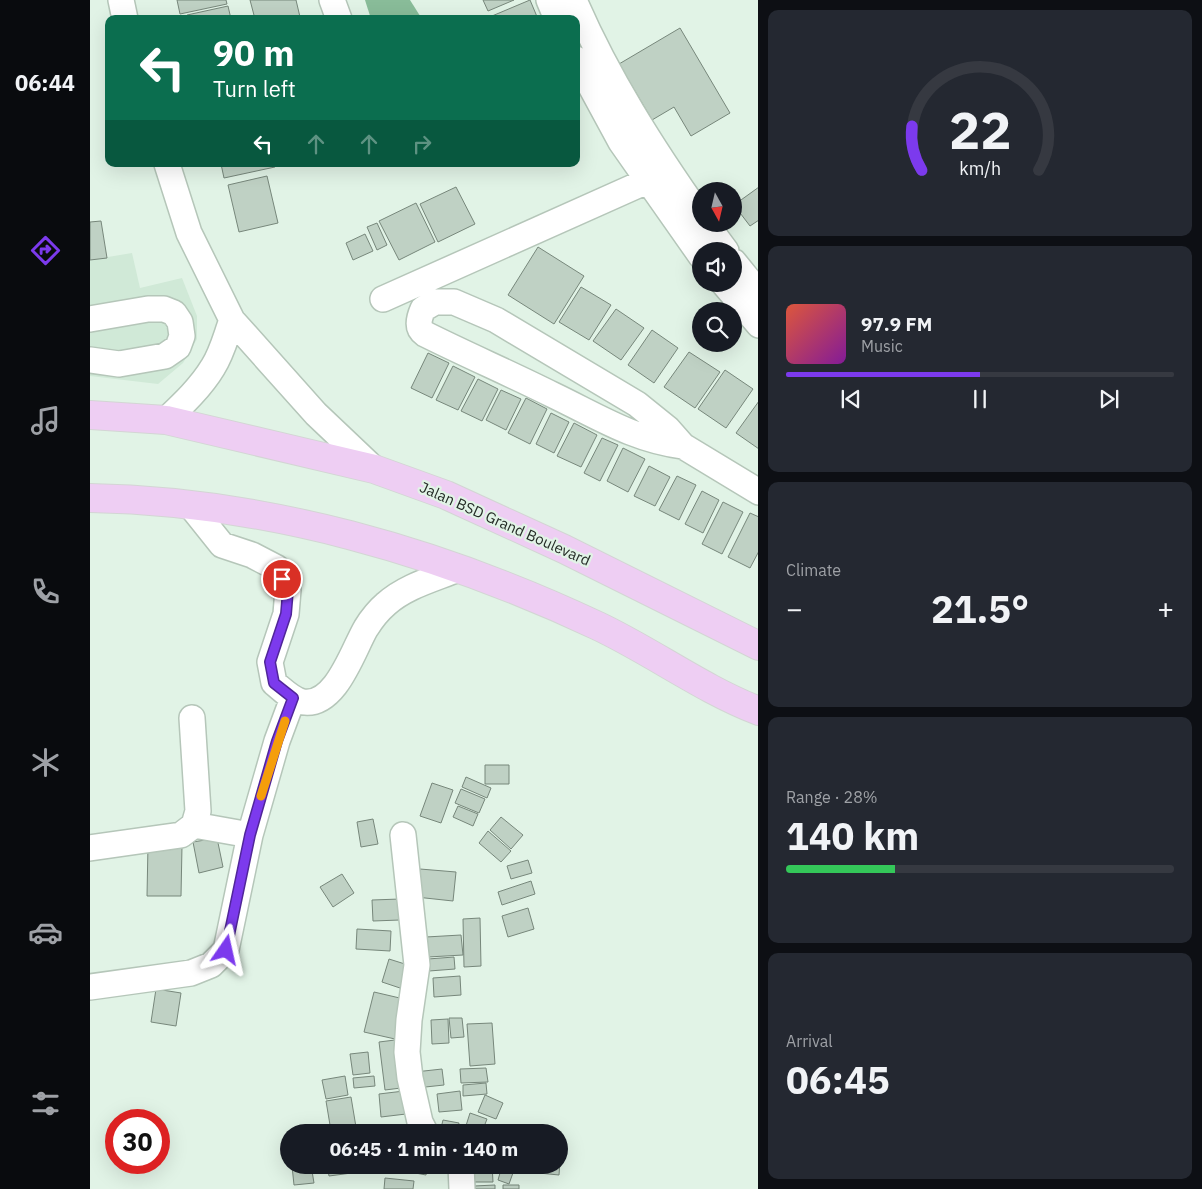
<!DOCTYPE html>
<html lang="en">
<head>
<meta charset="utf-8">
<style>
	body { margin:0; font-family:"IBM Plex Sans",sans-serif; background:#242831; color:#f1f3f6; height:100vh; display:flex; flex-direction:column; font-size:19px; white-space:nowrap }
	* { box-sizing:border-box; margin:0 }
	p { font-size:16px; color:#9ea1a6 }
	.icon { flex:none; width:28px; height:28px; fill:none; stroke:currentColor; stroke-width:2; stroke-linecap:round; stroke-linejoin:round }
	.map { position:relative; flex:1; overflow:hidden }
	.sheet { display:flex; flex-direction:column; gap:10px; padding:10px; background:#0d0f14; width:444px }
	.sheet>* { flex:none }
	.guide { position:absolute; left:15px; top:15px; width:475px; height:152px; border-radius:10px; box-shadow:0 5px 20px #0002; background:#0b6e4f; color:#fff; overflow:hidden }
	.needle { width:32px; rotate:172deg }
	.buttons { position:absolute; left:602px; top:182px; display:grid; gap:10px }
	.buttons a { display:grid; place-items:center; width:50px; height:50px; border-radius:50%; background:#171b24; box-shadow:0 5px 20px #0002; font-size:25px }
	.speed { position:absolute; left:15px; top:1109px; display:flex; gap:10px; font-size:25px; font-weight:700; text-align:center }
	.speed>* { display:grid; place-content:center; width:65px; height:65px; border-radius:50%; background:#171b24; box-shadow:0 5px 20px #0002; line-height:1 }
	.speed .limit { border:8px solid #d22; background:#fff; color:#111 }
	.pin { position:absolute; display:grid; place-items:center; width:42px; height:42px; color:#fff; margin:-21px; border:2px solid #fff; border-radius:50%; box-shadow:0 1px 5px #0007 }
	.me { position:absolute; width:55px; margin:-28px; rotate:11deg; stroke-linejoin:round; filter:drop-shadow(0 0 4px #0008) }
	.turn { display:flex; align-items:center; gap:18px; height:105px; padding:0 25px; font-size:22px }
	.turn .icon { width:65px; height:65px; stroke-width:2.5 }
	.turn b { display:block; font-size:35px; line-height:42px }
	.lanes { display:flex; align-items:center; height:48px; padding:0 25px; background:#0003; justify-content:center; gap:25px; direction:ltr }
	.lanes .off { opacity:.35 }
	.big { font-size:38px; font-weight:700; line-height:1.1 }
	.sheet .card { flex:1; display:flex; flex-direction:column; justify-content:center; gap:8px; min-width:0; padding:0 18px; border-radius:10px; background:#242831 }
	.sheet .dial { align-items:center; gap:0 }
	.dial svg { height:130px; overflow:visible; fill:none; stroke:#363941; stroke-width:7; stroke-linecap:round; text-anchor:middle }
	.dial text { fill:#f1f3f6; stroke:none }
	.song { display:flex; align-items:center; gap:15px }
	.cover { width:60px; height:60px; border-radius:8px; background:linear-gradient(135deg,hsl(10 70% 55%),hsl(290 70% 35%)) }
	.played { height:5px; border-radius:2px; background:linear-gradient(90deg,#7c3aed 50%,#363941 50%) }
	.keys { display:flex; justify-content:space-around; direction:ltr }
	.heat { display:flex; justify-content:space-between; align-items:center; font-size:28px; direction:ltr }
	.charge { height:8px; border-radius:4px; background:linear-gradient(90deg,#34c759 28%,#363941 0) }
	.trip { position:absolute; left:190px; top:1124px; width:288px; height:50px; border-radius:25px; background:#171b24; box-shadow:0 5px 20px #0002; font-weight:700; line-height:50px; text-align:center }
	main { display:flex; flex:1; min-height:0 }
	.tabs { display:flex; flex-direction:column; width:90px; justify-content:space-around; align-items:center; background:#090b0e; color:#9ea1a6 }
	.tabs .icon { width:35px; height:35px }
	.tabs .active { color:#7c3aed }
	.tabs b { font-size:22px; color:#f1f3f6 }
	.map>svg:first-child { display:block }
	.built { fill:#d0e9d7 }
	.water { fill:#89bc99 }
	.building { fill:#bfd1c4; stroke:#77877b }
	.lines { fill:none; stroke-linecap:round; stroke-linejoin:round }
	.minor-casing { stroke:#b5c6b9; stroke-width:28 }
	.major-casing { stroke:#d3d5d4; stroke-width:30 }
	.minor { stroke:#fff; stroke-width:25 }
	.major { stroke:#eecef3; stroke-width:28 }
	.route-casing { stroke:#51269a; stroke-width:12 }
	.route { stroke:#7c3aed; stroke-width:9 }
	.slow { stroke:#f59e0b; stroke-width:9 }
	.labels { text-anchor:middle; stroke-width:4.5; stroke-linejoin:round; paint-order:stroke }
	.street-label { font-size:15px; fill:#252c27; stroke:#e1f3e6 }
</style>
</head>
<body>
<main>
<nav class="tabs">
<b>06:44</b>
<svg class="icon active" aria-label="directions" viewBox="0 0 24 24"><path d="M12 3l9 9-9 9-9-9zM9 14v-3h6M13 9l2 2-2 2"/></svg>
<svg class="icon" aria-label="music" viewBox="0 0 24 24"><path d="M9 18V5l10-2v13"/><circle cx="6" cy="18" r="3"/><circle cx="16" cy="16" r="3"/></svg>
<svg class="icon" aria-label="phone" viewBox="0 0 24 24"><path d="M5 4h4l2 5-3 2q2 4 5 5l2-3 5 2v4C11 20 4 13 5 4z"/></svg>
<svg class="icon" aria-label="climate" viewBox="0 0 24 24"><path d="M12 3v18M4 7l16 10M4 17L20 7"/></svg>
<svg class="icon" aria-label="car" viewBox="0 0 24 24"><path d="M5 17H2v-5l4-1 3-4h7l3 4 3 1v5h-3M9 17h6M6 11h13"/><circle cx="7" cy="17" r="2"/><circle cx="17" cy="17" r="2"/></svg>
<svg class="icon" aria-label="filters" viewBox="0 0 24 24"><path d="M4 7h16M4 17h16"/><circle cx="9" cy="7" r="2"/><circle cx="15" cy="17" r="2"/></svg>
</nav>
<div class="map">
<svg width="669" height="1189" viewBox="0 0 669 1189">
	<rect width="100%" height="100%" fill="#e1f3e6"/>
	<path class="built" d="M42,253L50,288L92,278L107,316V339L93,363L68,384L0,376V260Z"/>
	<path class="water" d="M275,0H320L332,19H281Z"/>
	<path class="building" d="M87,0H136L137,4L90,14Z
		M160,0H206L210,17L204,19H165Z
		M393,0H424L398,11Z
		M440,0L448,19H403L402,16Z
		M138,6L141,19H98L97,15Z
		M590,28L640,113L601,136L584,107L562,120L529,64Z
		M131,164H184L185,167L134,178Z
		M177,176L188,223L149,232L138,185Z
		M366,187L385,224L348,242L330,204Z
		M669,187V220L660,226L644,205Z
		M326,203L345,242L309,260L289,221Z
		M11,221L17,258L0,260V222Z
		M287,223L297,245L287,250L277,227Z
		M275,234L283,251L263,260L256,243Z
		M448,247L494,276L464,324L418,295Z
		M491,287L521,305L499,340L469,322Z
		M526,309L554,328L531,360L503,341Z
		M562,330L588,348L564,383L538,365Z
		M599,352L630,372L605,408L574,387Z
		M338,353L359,363L342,398L321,388Z
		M363,366L385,377L368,410L346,400Z
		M635,370L663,389L636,428L608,409Z
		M388,379L408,389L392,421L371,411Z
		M411,390L431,399L416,430L396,420Z
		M436,398L457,409L440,444L418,433Z
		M669,401V449L646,433Z
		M461,413L479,422L464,453L446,444Z
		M484,423L507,435L491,467L467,456Z
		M512,438L528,445L510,481L494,473Z
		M533,448L555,459L538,492L517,481Z
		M559,466L580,477L565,506L544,496Z
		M587,476L606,485L589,520L569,510Z
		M612,491L629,500L613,533L595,524Z
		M633,502L653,512L632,554L612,544Z
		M660,513L669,517V551L660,568L638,557Z
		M395,765H419V784H395Z
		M376,777L401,788L397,798L372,787Z
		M342,783L363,790L351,823L330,816Z
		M371,789L395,799L389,813L365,803Z
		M368,806L388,814L383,826L363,817Z
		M411,817L433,835L421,849L400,830Z
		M283,819L288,844L271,847L267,822Z
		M398,831L421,851L411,862L389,843Z
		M127,838L133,867L109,873L103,842Z
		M58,845L92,846L91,896H57Z
		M438,860L442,873L421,879L417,866Z
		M330,869L366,872L363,901L326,897Z
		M252,874L264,893L243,907L230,887Z
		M441,881L445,894L412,905L408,892Z
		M310,899V920L283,921L282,900Z
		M438,908L444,929L418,937L412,916Z
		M390,918L391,966L374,967L373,919Z
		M267,929L301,931L300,951L266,949Z
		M371,935L373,955L338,957L336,937Z
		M364,957L365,969L339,971L338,959Z
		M299,959L318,965L310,988L292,982Z
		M370,976L371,995L344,997L343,978Z
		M66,989L91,993L86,1026L61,1022Z
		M284,992L314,999L305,1039L274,1032Z
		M359,1018H372L374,1037L361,1038Z
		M358,1019L359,1043L342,1044L341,1020Z
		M402,1023L405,1064L380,1066L377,1024Z
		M305,1040L311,1088L295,1090L289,1042Z
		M278,1052L280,1073L263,1075L260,1054Z
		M396,1068L398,1082L371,1083L370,1069Z
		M352,1069L354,1085L326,1088L325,1072Z
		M255,1076L258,1095L236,1099L232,1080Z
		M284,1076L285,1086L264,1088L263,1078Z
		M396,1083L397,1094L373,1096V1085Z
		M314,1091L316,1114L291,1117L289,1094Z
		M370,1091L372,1110L349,1112L347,1094Z
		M395,1095L413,1103L406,1119L388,1112Z
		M261,1097L266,1127L241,1131L236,1101Z
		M380,1113L397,1119L392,1132H374Z
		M353,1120L369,1123L367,1132H350Z
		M401,1125L415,1131L414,1132H398Z
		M469,1147L471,1148L469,1175L449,1173V1165H469Z
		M221,1165L224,1183L204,1185L202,1166Z
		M237,1165H268L269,1172L239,1176Z
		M300,1165H338L336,1175L299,1168Z
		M379,1165H402L403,1182H380Z
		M412,1166L424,1170L419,1184L408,1180Z
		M295,1178L324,1181L323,1189H294Z
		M405,1185V1189H384V1186Z
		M413,1185H429V1189H413Z"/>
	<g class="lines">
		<defs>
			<path id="minor" d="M31,0L35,19
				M242,0L249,19
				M459,0L467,19
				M484,0C517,77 563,149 611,217
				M486,59L531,142L611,256
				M77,164L99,233L142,320L226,414L284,469
				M616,224L636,251
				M644,262L669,293
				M634,284L669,325
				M293,299L557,181L576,168
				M0,319L58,309H74L84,313L90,322L92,336L88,347L75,356L29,364L0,360
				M76,420C93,404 111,387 123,367C132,353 136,336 142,320
				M593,446C544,440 507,416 463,395C421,374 377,355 335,334C326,328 329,318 333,309L345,302H364L406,320L547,404L578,429L593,446L669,492
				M100,505L132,545L162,555L187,568L198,590L196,614L180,662L184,683C193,690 202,700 213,702C246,707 263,650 276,628C281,620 289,610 296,604C316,586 344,579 368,569
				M104,825L160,835
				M313,835L327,965L319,1020L317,1052L320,1078L330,1122L335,1132
				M0,848L91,835L104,825L108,811L102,718
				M0,987L101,973L121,965L136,950L160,835L187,741L203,698
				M371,1165L372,1189"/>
			<path id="major" d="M0,415L76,420L284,469L356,495L474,549L669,646
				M0,498C175,501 351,552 508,626C563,652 612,689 669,711"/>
		</defs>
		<use href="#minor" class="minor-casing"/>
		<use href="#major" class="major-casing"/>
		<use href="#minor" class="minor"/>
		<use href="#major" class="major"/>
	</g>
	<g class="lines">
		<defs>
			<path id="route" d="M136,950L160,835L187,741L203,698L184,683L180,662L196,614L198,590L192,579"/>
		</defs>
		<use href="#route" class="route-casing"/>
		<use href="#route" class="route"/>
		<path class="slow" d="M171,796L195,721"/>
	</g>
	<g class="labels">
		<g class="street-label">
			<text transform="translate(415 524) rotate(24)" y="5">Jalan BSD Grand Boulevard</text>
		</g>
	</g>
</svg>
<div class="buttons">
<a><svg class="needle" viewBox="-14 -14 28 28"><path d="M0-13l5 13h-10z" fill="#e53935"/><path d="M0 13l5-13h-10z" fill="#9ea1a6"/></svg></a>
<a><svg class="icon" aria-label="sound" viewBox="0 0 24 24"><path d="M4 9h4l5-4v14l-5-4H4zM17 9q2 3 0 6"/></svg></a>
<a><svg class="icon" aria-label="search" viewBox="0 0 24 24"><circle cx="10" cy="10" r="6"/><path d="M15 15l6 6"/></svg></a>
</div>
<div class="speed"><div class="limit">30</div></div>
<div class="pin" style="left:192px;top:579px;background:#d93025"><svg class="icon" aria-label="arrive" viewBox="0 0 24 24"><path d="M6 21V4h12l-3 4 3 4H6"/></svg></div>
<svg class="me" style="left:136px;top:950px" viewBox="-20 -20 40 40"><path d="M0-17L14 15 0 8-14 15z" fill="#7c3aed" stroke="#fff" stroke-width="4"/></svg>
<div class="trip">06:45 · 1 min · 140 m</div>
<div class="guide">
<div class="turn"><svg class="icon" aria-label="left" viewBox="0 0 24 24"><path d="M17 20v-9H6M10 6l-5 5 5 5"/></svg><div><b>90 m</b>Turn left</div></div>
<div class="lanes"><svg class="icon" aria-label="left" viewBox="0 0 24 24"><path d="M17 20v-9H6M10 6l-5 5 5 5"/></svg><svg class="icon off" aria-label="ahead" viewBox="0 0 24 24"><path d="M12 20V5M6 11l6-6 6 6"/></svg><svg class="icon off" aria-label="ahead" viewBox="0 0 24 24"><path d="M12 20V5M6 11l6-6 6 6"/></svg><svg class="icon off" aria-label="right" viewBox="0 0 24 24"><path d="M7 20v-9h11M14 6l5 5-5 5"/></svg></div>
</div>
</div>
<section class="sheet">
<div class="card dial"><svg viewBox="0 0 100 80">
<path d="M14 69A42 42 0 1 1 86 69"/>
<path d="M14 69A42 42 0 0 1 8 42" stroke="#7c3aed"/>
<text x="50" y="56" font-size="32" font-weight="700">22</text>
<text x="50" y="72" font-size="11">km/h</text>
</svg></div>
<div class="card">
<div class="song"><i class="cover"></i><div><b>97.9 FM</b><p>Music</p></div></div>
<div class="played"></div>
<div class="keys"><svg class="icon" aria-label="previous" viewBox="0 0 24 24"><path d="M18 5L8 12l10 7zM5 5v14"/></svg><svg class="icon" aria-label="pause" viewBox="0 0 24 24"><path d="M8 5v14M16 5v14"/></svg><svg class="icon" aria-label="next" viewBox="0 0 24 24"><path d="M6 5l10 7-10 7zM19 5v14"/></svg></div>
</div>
<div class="card"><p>Climate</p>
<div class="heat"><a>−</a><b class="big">21.5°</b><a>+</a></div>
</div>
<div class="card"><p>Range · 28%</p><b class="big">140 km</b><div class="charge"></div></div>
<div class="card"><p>Arrival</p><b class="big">06:45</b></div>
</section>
</main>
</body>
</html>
